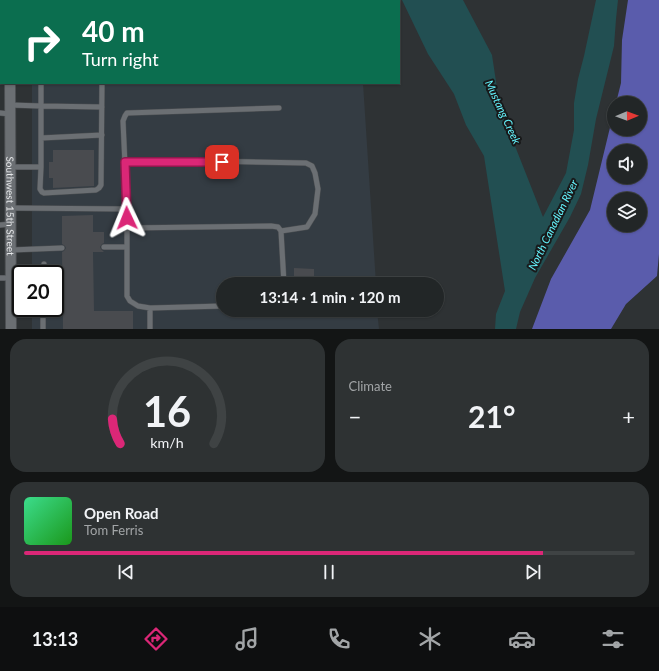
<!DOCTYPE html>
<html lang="en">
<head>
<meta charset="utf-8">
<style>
	body { margin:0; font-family:Lato,sans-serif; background:#2e3233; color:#f1f3f6; height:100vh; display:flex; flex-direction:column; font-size:15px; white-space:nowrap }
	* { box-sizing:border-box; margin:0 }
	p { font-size:13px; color:#a2a5a7 }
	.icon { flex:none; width:22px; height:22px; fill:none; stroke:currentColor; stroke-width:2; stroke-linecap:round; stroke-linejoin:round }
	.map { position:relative; height:329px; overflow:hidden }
	.panel { display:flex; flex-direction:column; gap:10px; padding:10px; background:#131515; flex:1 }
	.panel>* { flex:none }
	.top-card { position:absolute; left:0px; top:0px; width:400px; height:84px; box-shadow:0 1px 3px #0004,0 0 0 1px #3f4344; background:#0b6e4f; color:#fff; overflow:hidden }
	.needle { width:26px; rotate:89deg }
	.tools { position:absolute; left:607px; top:96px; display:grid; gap:8px }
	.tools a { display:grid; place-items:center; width:40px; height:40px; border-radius:50%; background:#222627; box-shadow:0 1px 3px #0004,0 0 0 1px #3f4344; font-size:20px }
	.speed { position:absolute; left:12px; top:265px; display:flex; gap:8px; font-size:20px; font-weight:700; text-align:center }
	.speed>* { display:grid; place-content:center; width:52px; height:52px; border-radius:50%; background:#222627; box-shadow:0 1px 3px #0004,0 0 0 1px #3f4344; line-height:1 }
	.speed .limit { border:2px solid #111; border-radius:6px; background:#fff; color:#111 }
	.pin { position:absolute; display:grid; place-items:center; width:34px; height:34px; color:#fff; margin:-17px; border-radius:8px; box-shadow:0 2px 6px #0006 }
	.me { position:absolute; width:44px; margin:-22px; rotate:358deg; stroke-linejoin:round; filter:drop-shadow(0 0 3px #0008) }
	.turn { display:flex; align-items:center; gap:14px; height:84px; padding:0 16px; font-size:18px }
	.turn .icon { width:52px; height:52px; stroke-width:2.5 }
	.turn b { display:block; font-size:28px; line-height:34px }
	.big { font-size:30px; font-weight:700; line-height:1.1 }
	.panel .tile { flex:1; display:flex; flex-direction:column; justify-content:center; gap:6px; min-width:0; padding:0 14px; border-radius:16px; background:#2e3233 }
	.panel .dial { align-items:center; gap:0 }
	.dial svg { height:104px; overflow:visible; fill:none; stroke:#3f4344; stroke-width:7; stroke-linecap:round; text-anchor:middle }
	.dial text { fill:#f1f3f6; stroke:none }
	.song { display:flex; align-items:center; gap:12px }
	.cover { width:48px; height:48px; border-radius:6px; background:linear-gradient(135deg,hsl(150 70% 55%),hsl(120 70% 35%)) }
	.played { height:4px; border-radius:2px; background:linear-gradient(90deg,#db2777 85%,#3f4344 85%) }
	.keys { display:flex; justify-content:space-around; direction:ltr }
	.heat { display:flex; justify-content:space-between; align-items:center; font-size:22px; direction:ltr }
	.panel .tiles { flex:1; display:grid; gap:10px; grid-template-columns:1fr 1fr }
	.tile:last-child { grid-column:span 2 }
	.trip { position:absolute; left:216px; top:277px; width:228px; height:40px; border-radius:20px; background:#222627; box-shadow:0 1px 3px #0004,0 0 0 1px #3f4344; font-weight:700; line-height:40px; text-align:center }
	.menu { display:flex; height:64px; justify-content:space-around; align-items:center; background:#0e0f10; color:#a2a5a7 }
	.menu .icon { width:28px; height:28px }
	.menu .on { color:#db2777 }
	.menu b { font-size:18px; color:#f1f3f6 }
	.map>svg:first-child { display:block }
	.built { fill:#343c43 }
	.forest { fill:#5a5cac; fill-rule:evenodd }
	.water { fill:#224f52 }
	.building { fill:#494b4f }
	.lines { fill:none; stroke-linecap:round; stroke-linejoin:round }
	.lane-casing { stroke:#4c4f52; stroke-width:6 }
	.secondary-casing { stroke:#4c4f52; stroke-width:12 }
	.lane { stroke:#6b6f73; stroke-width:5 }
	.secondary { stroke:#6b6f73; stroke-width:10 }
	.route-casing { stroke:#8e194d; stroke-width:10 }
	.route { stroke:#db2777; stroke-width:7 }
	.labels { text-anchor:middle; stroke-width:4; stroke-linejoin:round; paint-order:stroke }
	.street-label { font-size:10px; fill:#e6e8ea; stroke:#18191a }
	.water-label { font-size:11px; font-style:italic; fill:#64f4fd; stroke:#18191a }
</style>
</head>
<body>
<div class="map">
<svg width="659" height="329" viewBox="0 0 659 329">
	<rect width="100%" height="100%" fill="#2e3234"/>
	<path class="built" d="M33,0H358V1H33Z
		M32,83H363L376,284H223V310H377L379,329H32V308H55V274H32Z"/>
	<path class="forest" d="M628,0H659V254L657,276L626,304L611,329H532L551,279L590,210L614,111V129H640V103H616L621,83L622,40ZM614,151H640V177H614ZM614,199H640V225H614Z"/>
	<path class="water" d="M402,0H463L492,55L500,108L543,217L566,173L574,130V103L578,79L584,56L596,0H618L616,19L614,46L596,119L588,165L581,194L570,217L535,278L520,312L516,329H495L496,314L505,291L484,156L466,125L454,94L428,54Z"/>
	<path class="building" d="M53,150H94V186L53,188V178H49V162H53Z
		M93,215V232H104V243L102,244L100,247L101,249L104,252H93L94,311H133V329H63L62,252L64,251L66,248L65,246L62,244V216Z
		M294,268L314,269V284H294Z"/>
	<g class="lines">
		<defs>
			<path id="lane" d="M0,8H1
				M41,83V106L102,107
				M10,105L41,106V167H11
				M0,113L10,114
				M41,138L102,135
				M125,162L207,161L306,163L312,166L315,173L318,189L315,214L307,227L281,231
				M41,167L40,189L42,192L44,193L96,190L99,188L101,185L102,83
				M11,208L127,209V296L130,301L138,306L150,308L223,306
				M127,209L123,121L125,116L127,113L279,108
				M0,225L11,224
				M127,228L271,226L278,227L281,231L284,284
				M104,247H127
				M11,250L62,248
				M44,274V264
				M0,278H11
				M150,308V329
				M43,329V308"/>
			<g id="secondary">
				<path d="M10,0V1"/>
				<path id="s1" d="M10,83L11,329"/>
			</g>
		</defs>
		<use href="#lane" class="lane-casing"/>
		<use href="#secondary" class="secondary-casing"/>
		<use href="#lane" class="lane"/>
		<use href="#secondary" class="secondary"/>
	</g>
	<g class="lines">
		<defs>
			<path id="route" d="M127,218L125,162H222"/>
		</defs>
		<use href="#route" class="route-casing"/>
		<use href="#route" class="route"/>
	</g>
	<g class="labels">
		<g class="street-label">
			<text dy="4" stroke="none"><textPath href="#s1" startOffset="123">Southwest 15th Street</textPath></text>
		</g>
		<g class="water-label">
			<text transform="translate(503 112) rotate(65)" y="4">Mustang Creek</text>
			<text transform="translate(553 225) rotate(-64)" y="4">North Canadian River</text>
		</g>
	</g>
</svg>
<div class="tools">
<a><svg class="needle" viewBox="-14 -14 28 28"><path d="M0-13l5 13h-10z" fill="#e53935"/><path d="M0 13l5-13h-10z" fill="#a2a5a7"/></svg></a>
<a><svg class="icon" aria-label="sound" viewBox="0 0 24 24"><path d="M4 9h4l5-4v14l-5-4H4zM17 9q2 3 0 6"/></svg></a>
<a><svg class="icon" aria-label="layers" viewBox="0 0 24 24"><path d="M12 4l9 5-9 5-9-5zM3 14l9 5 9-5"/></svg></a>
</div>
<div class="speed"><div class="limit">20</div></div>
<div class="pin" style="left:222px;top:162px;background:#d93025"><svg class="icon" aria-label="arrive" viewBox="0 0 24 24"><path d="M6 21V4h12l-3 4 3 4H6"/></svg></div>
<svg class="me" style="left:127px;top:218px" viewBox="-20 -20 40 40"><path d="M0-17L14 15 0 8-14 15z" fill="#db2777" stroke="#fff" stroke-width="4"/></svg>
<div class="trip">13:14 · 1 min · 120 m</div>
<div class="top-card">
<div class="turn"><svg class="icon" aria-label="right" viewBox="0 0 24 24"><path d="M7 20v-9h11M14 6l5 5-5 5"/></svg><div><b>40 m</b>Turn right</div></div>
</div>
</div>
<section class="panel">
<div class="tiles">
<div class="tile dial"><svg viewBox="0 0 100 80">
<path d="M14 69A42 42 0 1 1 86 69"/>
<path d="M14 69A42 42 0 0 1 8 50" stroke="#db2777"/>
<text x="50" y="56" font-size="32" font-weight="700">16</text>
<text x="50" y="72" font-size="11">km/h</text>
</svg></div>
<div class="tile"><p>Climate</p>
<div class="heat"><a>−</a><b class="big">21°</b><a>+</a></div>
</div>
<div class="tile">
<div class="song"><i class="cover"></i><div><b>Open Road</b><p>Tom Ferris</p></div></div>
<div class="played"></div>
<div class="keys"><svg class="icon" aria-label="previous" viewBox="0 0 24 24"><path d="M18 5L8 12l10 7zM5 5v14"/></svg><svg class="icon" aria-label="pause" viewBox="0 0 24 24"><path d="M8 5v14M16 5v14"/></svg><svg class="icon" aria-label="next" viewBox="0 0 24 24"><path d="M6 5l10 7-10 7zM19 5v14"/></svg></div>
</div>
</div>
</section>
<nav class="menu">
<b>13:13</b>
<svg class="icon on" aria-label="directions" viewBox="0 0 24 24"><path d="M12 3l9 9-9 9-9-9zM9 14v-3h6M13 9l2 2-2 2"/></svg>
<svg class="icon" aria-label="music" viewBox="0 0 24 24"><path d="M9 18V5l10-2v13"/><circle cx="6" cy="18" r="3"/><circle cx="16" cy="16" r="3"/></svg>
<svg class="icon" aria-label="phone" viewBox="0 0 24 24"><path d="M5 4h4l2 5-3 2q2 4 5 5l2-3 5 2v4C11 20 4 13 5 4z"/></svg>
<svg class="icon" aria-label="climate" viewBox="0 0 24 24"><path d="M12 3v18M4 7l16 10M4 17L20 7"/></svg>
<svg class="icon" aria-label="car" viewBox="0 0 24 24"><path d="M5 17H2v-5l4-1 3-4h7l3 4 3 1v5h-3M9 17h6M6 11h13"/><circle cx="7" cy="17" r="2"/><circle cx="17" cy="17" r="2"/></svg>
<svg class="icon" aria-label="filters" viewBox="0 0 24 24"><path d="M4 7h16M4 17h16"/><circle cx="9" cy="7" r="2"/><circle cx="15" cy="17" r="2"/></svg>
</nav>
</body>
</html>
